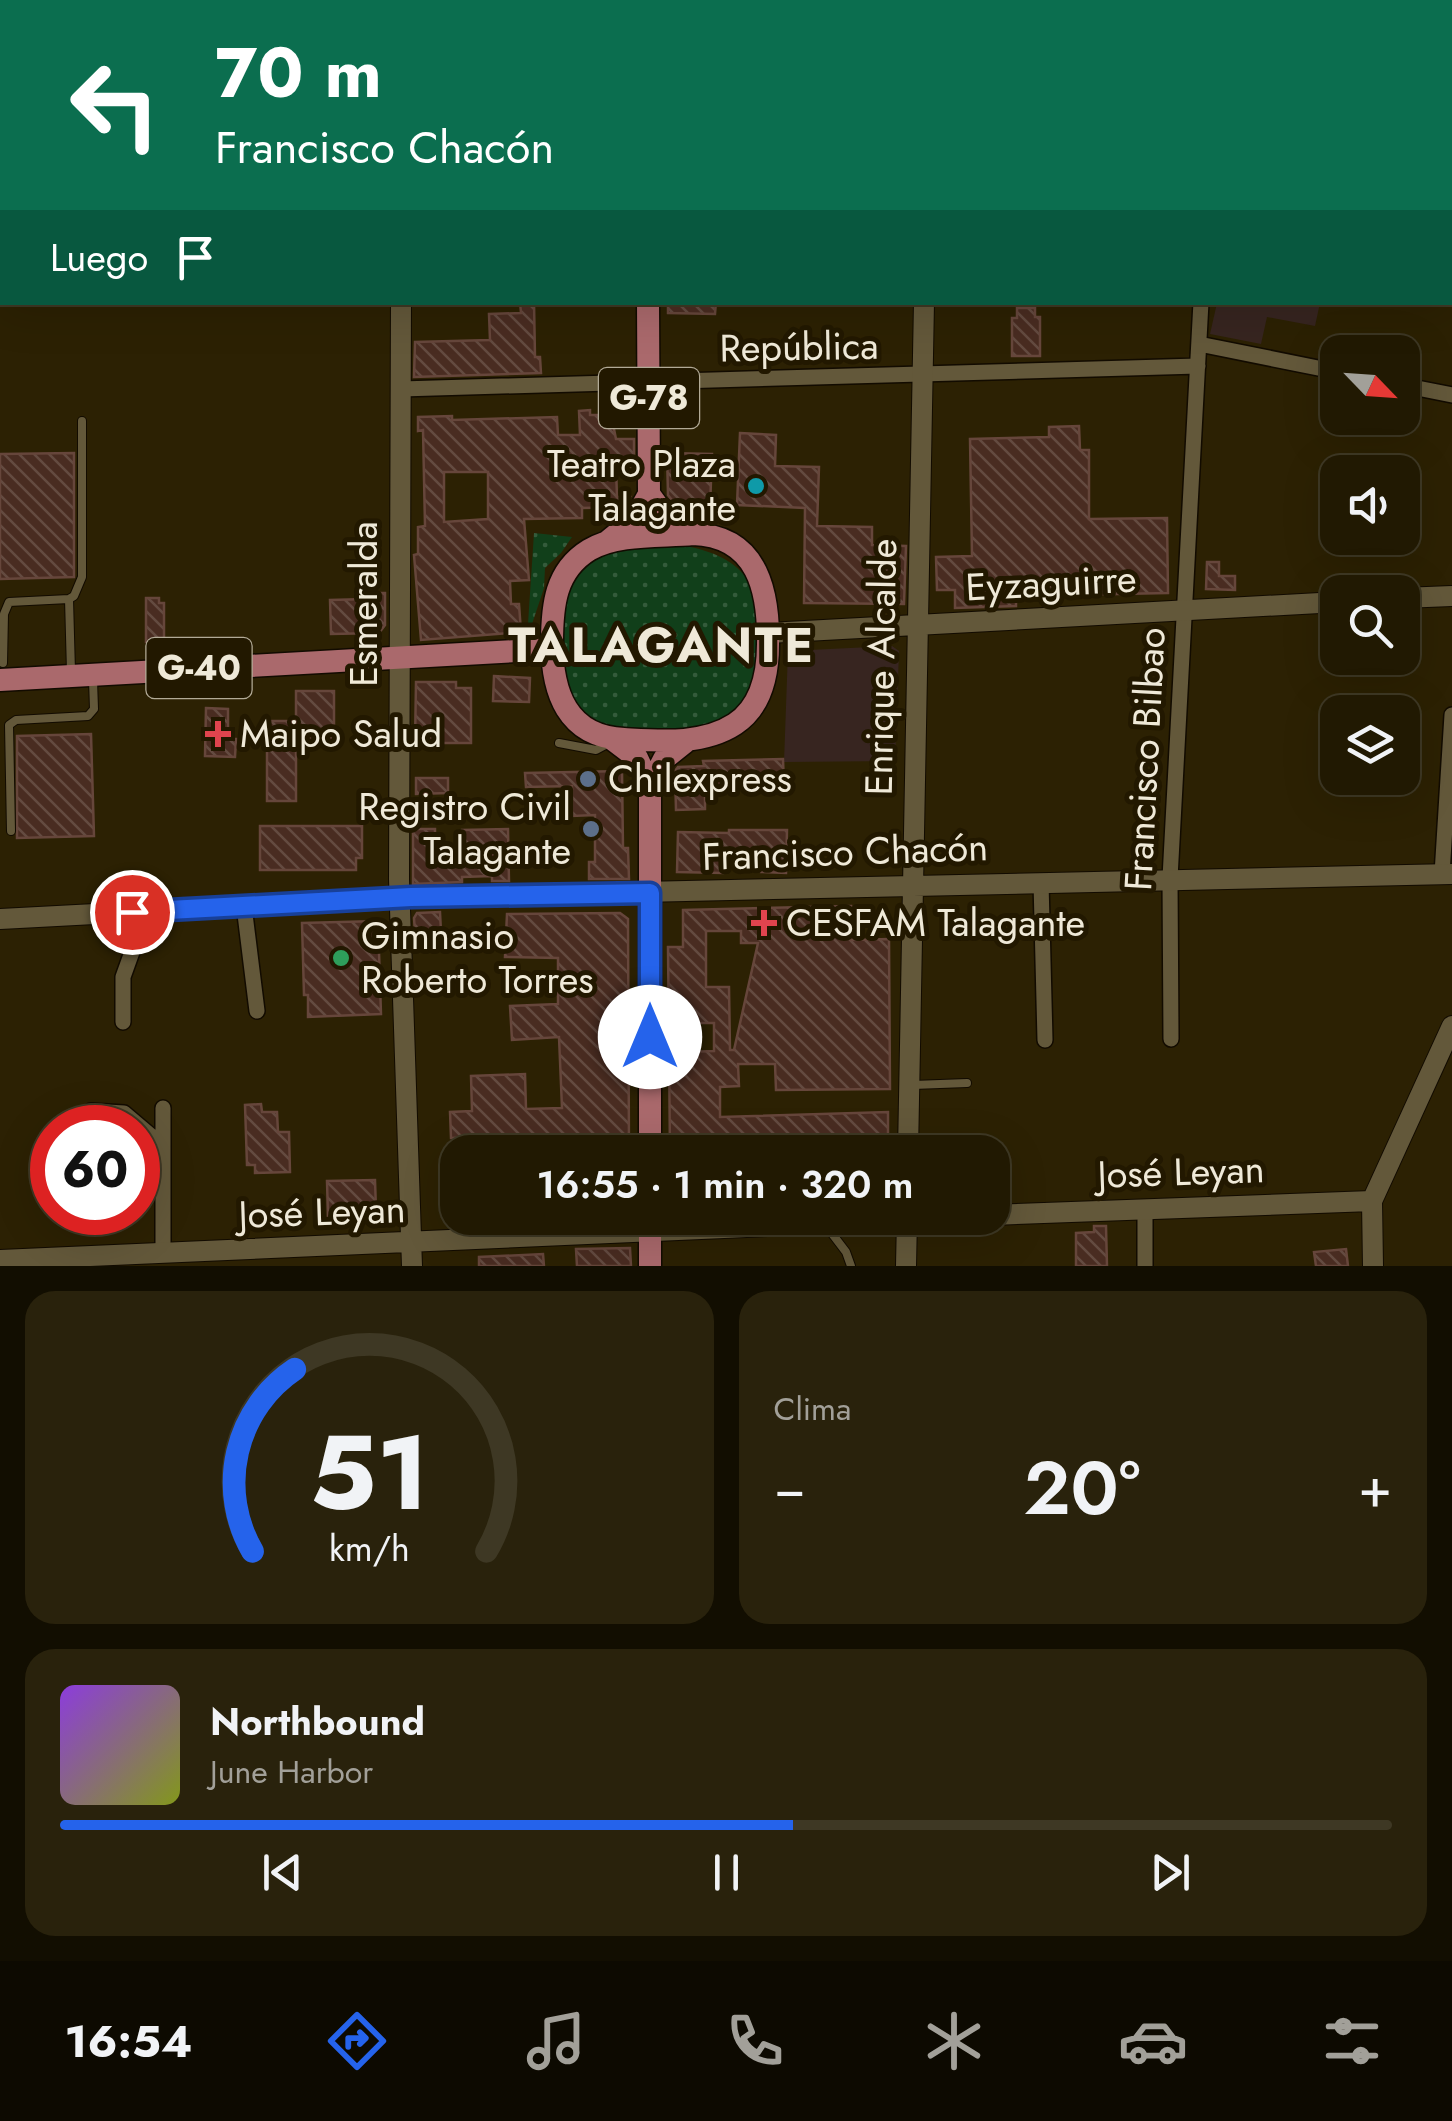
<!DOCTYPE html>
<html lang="es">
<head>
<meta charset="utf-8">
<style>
	body { margin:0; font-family:Jost,sans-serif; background:#29220c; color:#f1f3f6; height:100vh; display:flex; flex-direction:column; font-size:38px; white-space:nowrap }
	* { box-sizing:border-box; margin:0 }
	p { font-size:32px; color:#a2a099 }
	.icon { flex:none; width:55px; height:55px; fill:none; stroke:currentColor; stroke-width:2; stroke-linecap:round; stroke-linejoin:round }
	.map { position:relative; height:1266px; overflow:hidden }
	.drawer { display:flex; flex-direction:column; gap:25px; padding:25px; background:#120e01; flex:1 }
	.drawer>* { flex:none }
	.banner { position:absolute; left:0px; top:0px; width:1452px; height:305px; box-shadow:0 10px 40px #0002,0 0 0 2px #3e3824; background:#0b6e4f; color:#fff; overflow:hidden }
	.needle { width:65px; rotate:115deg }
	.fabs { position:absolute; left:1320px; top:335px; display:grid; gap:20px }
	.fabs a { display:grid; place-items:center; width:100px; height:100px; border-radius:20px; background:#211902; box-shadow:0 10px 40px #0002,0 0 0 2px #3e3824; font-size:50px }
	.speed { position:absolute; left:30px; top:1105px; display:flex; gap:20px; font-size:50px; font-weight:700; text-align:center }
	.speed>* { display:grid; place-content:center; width:130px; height:130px; border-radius:50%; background:#211902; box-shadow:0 10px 40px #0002,0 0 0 2px #3e3824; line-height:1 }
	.speed .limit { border:15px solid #d22; background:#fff; color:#111 }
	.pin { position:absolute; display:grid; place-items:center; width:85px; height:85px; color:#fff; margin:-42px; border:5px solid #fff; border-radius:50%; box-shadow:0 2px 10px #0007 }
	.me { position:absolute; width:110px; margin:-55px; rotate:0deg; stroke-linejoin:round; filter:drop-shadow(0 0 8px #0008) }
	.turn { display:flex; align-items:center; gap:35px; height:210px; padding:0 50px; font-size:45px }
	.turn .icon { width:130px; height:130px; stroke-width:2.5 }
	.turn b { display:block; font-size:70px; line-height:85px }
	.then { display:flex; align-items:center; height:95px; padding:0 50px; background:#0003; gap:20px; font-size:38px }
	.big { font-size:75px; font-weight:600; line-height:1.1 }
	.drawer .tile { flex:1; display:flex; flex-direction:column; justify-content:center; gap:15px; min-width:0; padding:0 35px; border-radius:30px; background:#29220c }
	.drawer .dial { align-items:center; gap:0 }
	.dial svg { height:260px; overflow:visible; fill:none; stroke:#3e3824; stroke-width:7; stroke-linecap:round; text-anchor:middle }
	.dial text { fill:#f1f3f6; stroke:none }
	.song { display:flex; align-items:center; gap:30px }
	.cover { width:120px; height:120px; border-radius:15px; background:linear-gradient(135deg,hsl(270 70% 55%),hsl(70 70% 35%)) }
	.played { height:10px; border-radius:5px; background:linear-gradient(90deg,#2563eb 55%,#3e3824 55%) }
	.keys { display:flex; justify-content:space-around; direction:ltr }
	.heat { display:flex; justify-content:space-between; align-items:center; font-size:55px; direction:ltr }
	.drawer .tiles { flex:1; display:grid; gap:25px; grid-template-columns:1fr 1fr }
	.tile:last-child { grid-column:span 2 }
	.trip { position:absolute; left:440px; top:1135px; width:570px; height:100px; border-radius:30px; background:#211902; box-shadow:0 10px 40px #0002,0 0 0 2px #3e3824; font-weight:600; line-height:100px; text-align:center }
	.menu { display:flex; height:160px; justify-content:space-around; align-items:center; background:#0d0a01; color:#a2a099 }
	.menu .icon { width:70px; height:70px }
	.menu .selected { color:#2563eb }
	.menu b { font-size:45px; color:#f1f3f6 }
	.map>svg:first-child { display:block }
	.education { fill:#372520 }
	.park { fill:url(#park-dots) }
	.building { fill:url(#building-back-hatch); stroke:#66463b; stroke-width:2.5; fill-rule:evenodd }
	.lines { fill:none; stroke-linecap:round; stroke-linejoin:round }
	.lane-casing { stroke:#120b00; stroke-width:10 }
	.street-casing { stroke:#120b00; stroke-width:18 }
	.secondary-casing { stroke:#120b00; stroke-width:22 }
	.primary-casing { stroke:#120b00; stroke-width:25 }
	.lane { stroke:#63583a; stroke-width:8 }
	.street { stroke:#63583a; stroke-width:15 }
	.secondary { stroke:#63583a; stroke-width:20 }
	.primary { stroke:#aa696c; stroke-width:22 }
	.route-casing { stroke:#184099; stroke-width:25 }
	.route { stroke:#2563eb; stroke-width:18 }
	.culture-dot { fill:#0f9aa8; stroke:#221800; stroke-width:4 }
	.health-dot { fill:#e0444e; stroke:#221800; stroke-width:4 }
	.service-dot { fill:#5c6f8a; stroke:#221800; stroke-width:4 }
	.leisure-dot { fill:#2e9e5b; stroke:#221800; stroke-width:4 }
	.labels { text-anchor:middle; stroke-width:10; stroke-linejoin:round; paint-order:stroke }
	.shield { fill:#221800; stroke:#b2aa97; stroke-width:2.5 }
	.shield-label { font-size:35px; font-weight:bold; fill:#efe9d8 }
	.street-label { font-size:38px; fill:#efe9d8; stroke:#221800 }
	.poi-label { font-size:38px; fill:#efe9d8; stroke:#221800; text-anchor:start }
	.district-label { font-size:48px; font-weight:bold; letter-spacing:2.5px; fill:#efe9d8; stroke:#221800 }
</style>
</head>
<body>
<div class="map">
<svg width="1452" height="1266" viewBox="0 0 1452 1266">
	<defs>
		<pattern id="park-dots" width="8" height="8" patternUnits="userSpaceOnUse" patternTransform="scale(2.5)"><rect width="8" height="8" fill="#113f1a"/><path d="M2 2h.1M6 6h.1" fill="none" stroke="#345b3b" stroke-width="1.8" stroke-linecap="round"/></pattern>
		<pattern id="building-back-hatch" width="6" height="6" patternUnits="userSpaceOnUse" patternTransform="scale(2.5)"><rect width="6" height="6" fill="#492c21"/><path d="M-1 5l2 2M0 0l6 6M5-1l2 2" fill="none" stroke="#644b40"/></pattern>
	</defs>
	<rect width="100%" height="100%" fill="#2c2103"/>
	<path class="education" d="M1217,303V302L1320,303L1315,326L1267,317L1261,344L1210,334Z
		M892,646L899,651L895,761L784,762L788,651Z"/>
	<path class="park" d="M534,533L572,537L561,553L545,568L544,588L527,639Z
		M686,546C711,551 736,560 750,583C760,599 759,617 759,635C758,674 754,714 710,729C698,734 678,731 665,732C640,734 613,733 591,719C552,695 551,597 584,567C611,542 653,547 686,546Z"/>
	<path class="building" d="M520,302H534L535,357H540L541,373L414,377L415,342L490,340L489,314L521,313Z
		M668,302H716L715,314L668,313Z
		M1017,308H1035V317H1040V356H1012V318H1017Z
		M590,410V415H599V420L612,419L616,439H634V466L616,467L617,497H630L624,507L582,508V518L524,519L529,580L510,581L511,604H519L521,632L421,640L414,555L418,554V527L425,526L423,430L418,431V417L452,416V420L557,417L558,435H580L579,411ZM444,472H488V519L444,522Z
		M1079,426L1080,450H1089V519L1167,518L1168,593L1016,596V606L955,608V590H937L936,557L972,556L970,439L1049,437V427Z
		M740,433L776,435L775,466L819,467L817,526L872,527V545L906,546L904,604L804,603L805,508L737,505Z
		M74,453V577L0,579V454Z
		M667,453L712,454L710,508H681L674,503L668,495Z
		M1207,562H1219V576H1235V590L1206,589Z
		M368,593H385V625L379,633L331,634L330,600L368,599Z
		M146,598H159V603H164V642H146Z
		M494,676L530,678L529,702L493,701Z
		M416,682H456V688H471V743H415Z
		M296,691H334V744H296V801H267V721H296Z
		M206,708L228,709V729L231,730V739H236L235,757L205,756Z
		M91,734L94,836L17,838V736Z
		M783,759L784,788L705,790V809L676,810L675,771L678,767L704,766L703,761Z
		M622,771L623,848H628L629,879H589V862H595V815L572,816V786L526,787L525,773Z
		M416,778H448V793L416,794Z
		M260,826H362V858H356V870H260Z
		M413,829H435V857H462V830L508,829L509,881H492V876L462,877V882L413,884Z
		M729,830H787L786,873L761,872V849L724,848L723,873L677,872L678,832L729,833Z
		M851,906V940L889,939L890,1089L776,1090L775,1064H738L739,1086L720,1087V1117L888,1112V1136L751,1140V1152H670L668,947H683V910ZM706,931H741V943H758L734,1050H730L729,987H706ZM687,1023H714V1051L687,1052Z
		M440,912L441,932L415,933L414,918L417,913Z
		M620,913L628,919L629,1152H602V1148L530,1149V1135L451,1138L450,1112L472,1111L471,1076L525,1074L526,1109L562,1108L559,1037L512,1040L510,1006L558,1004V958L505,957L507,914Z
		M378,921L381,1014L308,1017V995H304L302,923Z
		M261,1104L262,1112H277L278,1132H289L290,1172L255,1173V1165H247L245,1105Z
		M375,1180L376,1210L348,1211V1216L328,1217L327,1181Z
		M1094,1226H1106L1107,1266H1076V1233L1094,1232Z
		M630,1248L631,1266H577L576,1249Z
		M1346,1249L1348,1266H1316L1314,1252Z
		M543,1254L544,1266H479V1257Z"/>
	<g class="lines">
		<defs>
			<path id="lane" d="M69,599L74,596L82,577V421
				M3,663L4,614L9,602L69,599L71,672
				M559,743L596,750L609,743
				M11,831L9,725L16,720L88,716L94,709L93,680
				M913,1085L967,1083
				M827,1227L846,1252L851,1266"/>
			<path id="street" d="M96,0V2
				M812,0L813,2
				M988,0L989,2
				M1098,0L1099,2
				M1450,293L1452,294
				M1199,344L1338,372
				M1402,385L1452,395
				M401,389L1198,366
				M1442,874L1452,715
				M1041,882L1045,1040
				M244,906L257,1011
				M123,1022V977L132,952V912
				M1171,1039L1170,878L1201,302
				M163,1108V1253
				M91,1111L124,1113L163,1146
				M1145,1208V1266"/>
			<path id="secondary" d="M401,2V0
				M0,151H2
				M1450,158H1452
				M401,302L399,879L412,1266
				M1402,598L1452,596
				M768,633L1338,602
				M0,919L419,897L1452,874
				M908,1152L924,302
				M992,1215L1372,1201
				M0,1260L947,1218
				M906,1266L907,1218
				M1373,1266L1372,1201L1452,1026"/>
			<path id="primary" d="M640,0V2
				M649,494L665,516L693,534
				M693,534C758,536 769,591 768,644C768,674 762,706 735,724C703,745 660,741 624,739C567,737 552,692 552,643C552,606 555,571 589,550C617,533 662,537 693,534Z
				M607,542L635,519L649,494L648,302
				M0,680L552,649
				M612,739L637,758L650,786V1152
				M650,786L664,759L688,740
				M650,1218V1266"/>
		</defs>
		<use href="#lane" class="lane-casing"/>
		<use href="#street" class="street-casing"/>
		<use href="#secondary" class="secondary-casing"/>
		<use href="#primary" class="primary-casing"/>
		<use href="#lane" class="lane"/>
		<use href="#street" class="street"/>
		<use href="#secondary" class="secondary"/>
		<use href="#primary" class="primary"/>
	</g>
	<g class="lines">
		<defs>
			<path id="route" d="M132,912L411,897L650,893V1037"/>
		</defs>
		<use href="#route" class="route-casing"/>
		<use href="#route" class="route"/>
	</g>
	<circle class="culture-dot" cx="756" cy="486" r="10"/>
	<g class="health-dot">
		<path d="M213 719h10v10h10v10h-10v10h-10v-10h-10v-10h10z"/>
		<path d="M759 908h10v10h10v10h-10v10h-10v-10h-10v-10h10z"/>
	</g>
	<g class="service-dot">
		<circle cx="588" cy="779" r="10"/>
		<circle cx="591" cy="829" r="10"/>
	</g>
	<circle class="leisure-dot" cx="341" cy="958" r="10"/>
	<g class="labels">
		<g class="shield">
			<rect x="599" y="368" width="100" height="60" rx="8"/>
			<rect x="146.5" y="638" width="105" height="60" rx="8"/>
		</g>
		<g class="shield-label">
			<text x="649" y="410">G-78</text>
			<text x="199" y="680">G-40</text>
		</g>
		<g class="street-label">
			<text transform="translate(799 347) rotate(-1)" y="13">República</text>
			<text transform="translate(1051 583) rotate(-3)" y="13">Eyzaguirre</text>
			<text transform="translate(364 604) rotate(-90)" y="13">Esmeralda</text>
			<text transform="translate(881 667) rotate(-89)" y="13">Enrique Alcalde</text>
			<text transform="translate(1145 759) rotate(-87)" y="13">Francisco Bilbao</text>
			<text transform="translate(845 852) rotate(-2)" y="13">Francisco Chacón</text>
			<text transform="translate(1181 1172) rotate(-2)" y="13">José Leyan</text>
			<text transform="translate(322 1212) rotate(-2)" y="13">José Leyan</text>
		</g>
		<g class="poi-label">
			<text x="736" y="477" text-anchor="end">Teatro Plaza<tspan x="736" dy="44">Talagante</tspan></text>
			<text x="240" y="747">Maipo Salud</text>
			<text x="608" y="792">Chilexpress</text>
			<text x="571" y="820" text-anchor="end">Registro Civil<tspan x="571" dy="44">Talagante</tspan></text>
			<text x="786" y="936">CESFAM Talagante</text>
			<text x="361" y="949">Gimnasio<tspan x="361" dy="44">Roberto Torres</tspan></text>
		</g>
		<g class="district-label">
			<text x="662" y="662">TALAGANTE</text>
		</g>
	</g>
</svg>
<div class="fabs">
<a><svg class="needle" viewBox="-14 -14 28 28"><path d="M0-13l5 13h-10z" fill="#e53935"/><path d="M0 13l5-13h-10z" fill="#a2a099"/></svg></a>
<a><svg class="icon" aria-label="sound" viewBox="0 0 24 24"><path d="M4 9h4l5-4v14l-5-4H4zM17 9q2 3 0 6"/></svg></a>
<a><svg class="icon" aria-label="search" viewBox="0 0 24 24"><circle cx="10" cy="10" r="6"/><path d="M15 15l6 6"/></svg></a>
<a><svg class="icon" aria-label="layers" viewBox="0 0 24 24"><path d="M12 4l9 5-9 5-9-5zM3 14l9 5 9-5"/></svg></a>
</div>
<div class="speed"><div class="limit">60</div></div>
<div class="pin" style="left:132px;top:912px;background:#d93025"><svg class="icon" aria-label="arrive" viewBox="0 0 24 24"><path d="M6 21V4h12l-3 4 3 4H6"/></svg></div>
<svg class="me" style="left:650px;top:1037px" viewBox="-20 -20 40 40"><circle r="19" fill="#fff"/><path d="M0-13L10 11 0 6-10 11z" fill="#2563eb"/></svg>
<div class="trip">16:55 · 1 min · 320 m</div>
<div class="banner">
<div class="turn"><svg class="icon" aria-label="left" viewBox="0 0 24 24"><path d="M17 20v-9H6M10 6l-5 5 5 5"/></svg><div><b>70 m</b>Francisco Chacón</div></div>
<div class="then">Luego<svg class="icon" aria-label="arrive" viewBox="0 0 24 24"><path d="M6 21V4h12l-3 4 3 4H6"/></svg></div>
</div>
</div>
<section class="drawer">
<div class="tiles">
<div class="tile dial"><svg viewBox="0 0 100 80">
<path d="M14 69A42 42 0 1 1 86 69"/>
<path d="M14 69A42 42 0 0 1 27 13" stroke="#2563eb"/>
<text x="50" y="56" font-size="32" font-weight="700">51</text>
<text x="50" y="72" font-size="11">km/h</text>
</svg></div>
<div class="tile"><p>Clima</p>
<div class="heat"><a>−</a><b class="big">20°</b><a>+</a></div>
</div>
<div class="tile">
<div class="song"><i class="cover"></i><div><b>Northbound</b><p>June Harbor</p></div></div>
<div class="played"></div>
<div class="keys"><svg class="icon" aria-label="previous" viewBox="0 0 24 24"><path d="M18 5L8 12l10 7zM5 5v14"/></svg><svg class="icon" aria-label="pause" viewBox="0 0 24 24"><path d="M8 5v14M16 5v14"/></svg><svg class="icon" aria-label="next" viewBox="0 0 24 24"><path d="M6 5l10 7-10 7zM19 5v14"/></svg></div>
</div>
</div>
</section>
<nav class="menu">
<b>16:54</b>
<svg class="icon selected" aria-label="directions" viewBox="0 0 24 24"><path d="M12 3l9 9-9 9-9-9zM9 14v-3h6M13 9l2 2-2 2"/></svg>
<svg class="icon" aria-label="music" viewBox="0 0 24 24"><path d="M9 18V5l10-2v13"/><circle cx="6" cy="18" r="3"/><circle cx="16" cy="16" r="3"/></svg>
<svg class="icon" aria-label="phone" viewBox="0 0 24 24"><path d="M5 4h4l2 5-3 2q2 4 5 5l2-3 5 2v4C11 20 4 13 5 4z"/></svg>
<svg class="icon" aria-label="climate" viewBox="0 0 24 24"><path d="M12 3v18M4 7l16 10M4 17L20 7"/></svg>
<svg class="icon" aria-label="car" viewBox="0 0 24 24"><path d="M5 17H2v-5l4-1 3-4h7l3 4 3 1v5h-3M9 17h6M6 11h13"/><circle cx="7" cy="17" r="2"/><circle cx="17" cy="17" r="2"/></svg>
<svg class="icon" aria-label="filters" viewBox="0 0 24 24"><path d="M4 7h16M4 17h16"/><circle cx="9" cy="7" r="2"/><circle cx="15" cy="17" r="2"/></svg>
</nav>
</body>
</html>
